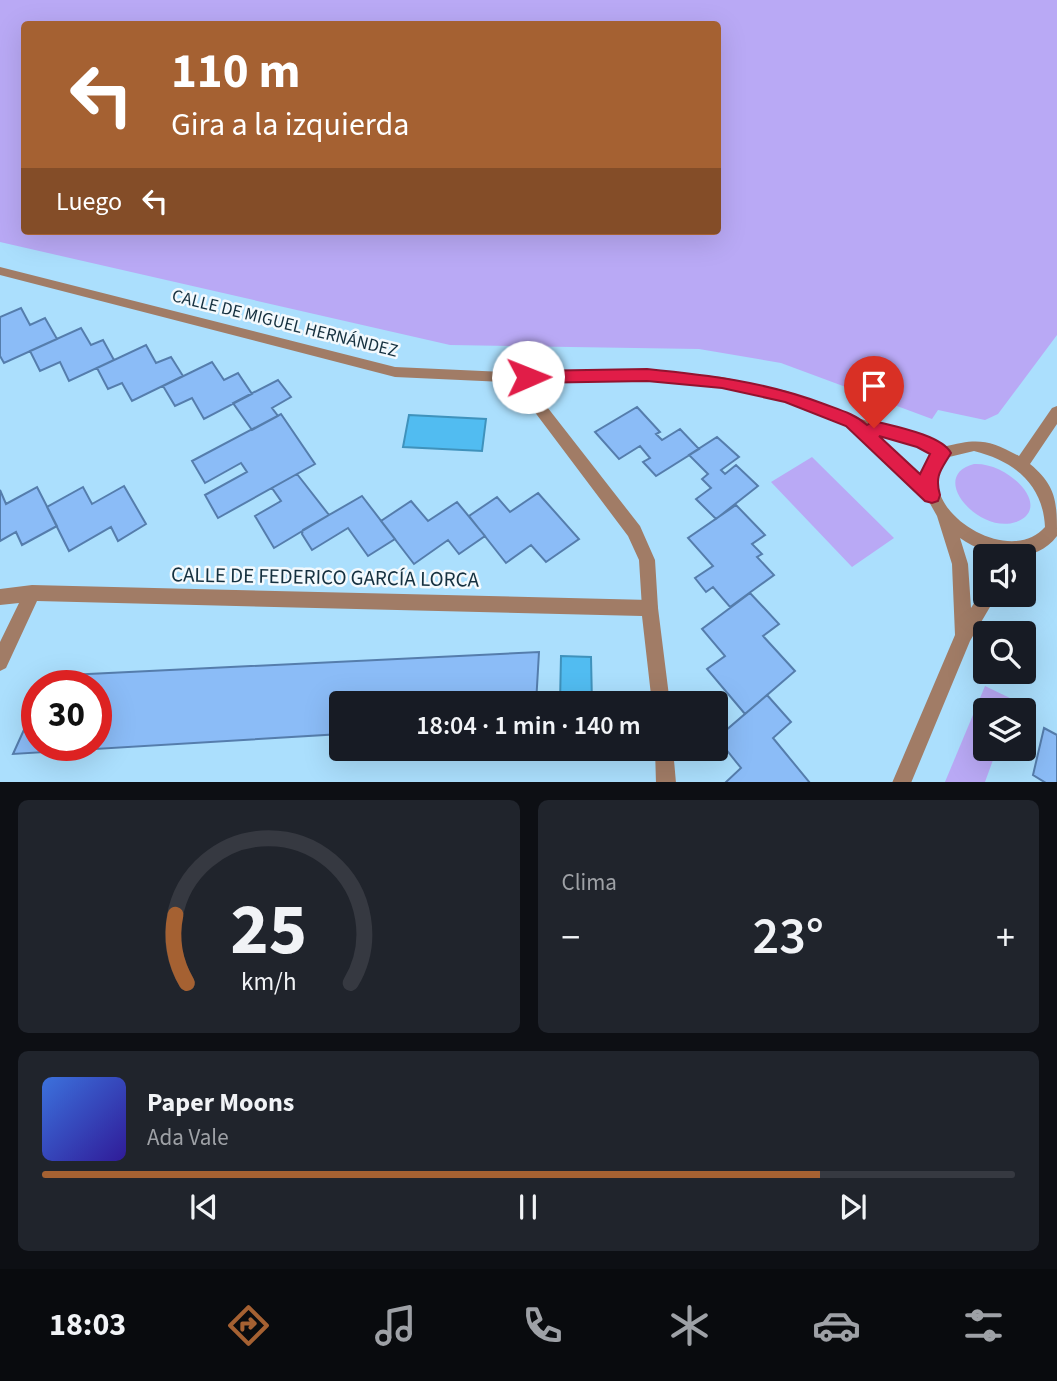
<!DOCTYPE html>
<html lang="es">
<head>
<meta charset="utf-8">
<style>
	body { margin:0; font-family:"Source Sans 3",sans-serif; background:#20242c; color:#f1f3f6; height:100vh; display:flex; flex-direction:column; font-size:26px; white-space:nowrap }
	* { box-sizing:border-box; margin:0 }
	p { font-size:23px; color:#9ea1a6 }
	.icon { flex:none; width:38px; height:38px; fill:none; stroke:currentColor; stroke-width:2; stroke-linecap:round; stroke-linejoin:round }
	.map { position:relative; height:782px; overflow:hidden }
	.sheet { display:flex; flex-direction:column; gap:18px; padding:18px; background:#0d0f14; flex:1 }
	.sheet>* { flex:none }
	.top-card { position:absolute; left:21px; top:21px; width:700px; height:214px; border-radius:7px; box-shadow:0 7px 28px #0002; background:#a56132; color:#fff; overflow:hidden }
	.tools { position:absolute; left:973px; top:544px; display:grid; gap:14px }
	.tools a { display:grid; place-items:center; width:63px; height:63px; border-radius:7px; background:#171b24; box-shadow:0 7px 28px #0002; font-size:35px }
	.speed { position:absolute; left:21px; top:670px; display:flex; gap:14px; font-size:35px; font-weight:700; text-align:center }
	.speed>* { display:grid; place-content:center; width:91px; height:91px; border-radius:50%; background:#171b24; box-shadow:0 7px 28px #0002; line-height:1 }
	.speed .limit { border:10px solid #d22; background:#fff; color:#111 }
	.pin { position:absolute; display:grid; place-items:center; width:60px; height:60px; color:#fff; margin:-72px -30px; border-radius:50% 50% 50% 0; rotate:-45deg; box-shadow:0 0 7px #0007 }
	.pin .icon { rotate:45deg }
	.me { position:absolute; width:77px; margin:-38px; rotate:89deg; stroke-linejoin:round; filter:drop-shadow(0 0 5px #0008) }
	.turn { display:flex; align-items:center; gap:24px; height:147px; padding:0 35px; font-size:32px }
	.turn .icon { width:91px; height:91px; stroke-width:2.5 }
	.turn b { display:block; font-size:49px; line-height:60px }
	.then { display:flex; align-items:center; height:66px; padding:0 35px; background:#0003; gap:14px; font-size:26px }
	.big { font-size:52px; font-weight:600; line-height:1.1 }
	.sheet .card { flex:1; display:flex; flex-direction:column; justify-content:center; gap:10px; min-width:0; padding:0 24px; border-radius:10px; background:#20242c }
	.sheet .dial { align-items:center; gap:0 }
	.dial svg { height:182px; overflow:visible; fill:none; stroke:#363941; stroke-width:7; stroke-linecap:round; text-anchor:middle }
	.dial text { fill:#f1f3f6; stroke:none }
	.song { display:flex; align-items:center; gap:21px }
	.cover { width:84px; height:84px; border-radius:10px; background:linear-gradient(135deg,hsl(220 70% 55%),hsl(250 70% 35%)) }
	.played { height:7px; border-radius:4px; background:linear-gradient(90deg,#a56132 80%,#363941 80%) }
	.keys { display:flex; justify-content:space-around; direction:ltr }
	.heat { display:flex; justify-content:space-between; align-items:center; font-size:38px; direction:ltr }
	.sheet .tiles { flex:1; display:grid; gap:18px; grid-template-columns:1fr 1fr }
	.card:last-child { grid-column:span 2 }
	.trip { position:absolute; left:329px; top:691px; width:399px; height:70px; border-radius:7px; background:#171b24; box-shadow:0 7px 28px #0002; font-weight:600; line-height:70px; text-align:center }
	.menu { display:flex; height:112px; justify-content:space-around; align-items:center; background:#090b0e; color:#9ea1a6 }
	.menu .icon { width:49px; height:49px }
	.menu .current { color:#a56132 }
	.menu b { font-size:32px; color:#f1f3f6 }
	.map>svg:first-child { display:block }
	.green { fill:#b9a9f5; fill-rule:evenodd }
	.water { fill:#51bcf1; stroke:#3f92bc; stroke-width:2 }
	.building { fill:#8bbcf7; stroke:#557dac; stroke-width:2 }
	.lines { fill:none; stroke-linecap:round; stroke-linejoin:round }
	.pedestrian { fill:#a17c66; fill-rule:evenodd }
	.minor { fill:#a17c66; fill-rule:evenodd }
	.route { fill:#e11d48; stroke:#92132f; stroke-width:2; fill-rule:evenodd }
	.labels { text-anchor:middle; stroke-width:5; stroke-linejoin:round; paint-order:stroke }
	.street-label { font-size:18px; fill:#15303f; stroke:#f3f9fd }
	.near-street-label { font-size:21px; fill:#15303f; stroke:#f3f9fd }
</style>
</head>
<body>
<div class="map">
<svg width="1057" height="783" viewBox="0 0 1057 783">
	<rect width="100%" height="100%" fill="#abdffd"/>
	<path class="green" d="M0,0H1057V335L998,414L985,420L938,410L932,419L781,363L699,349L450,345L0,242ZM24,24H718V231H24Z
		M812,457L894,538L852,567L771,482Z
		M974,464C1009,462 1054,508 1016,522C979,535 927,476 974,464Z
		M985,686L1014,700L1011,710H985V749H997L985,782H945Z"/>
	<path class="water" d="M409,415L486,419L482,451L403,447Z
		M561,656L591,657L592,703H560Z"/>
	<path class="building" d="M21,308L30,325L45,318L57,339L4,363L0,356V317Z
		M81,328L91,345L103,340L114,360L69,381L60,362L40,371L30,351Z
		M146,345L156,363L171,357L183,376L132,401L122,383L108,389L97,368Z
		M212,362L224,380L238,373L252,394L204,419L192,398L175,406L163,386Z
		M278,380L291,397L272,408L278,416L252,430L233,403Z
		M637,407L660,432L656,434L662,440L680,429L699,449L656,476L643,462L650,458L640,446L619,459L595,432Z
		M281,414L315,464L218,518L205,495L247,472L241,463L205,483L192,461Z
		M717,437L739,457L721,470L725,474L736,465L758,486L716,519L696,499L711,488L702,479L708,474L689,455Z
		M297,474L329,515L274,548L255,516L281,501L272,488Z
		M124,486L146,524L118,541L111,527L69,551L47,507L83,487L92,504Z
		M37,487L57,526L22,545L16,532L0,541V490L6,504Z
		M538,493L579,539L546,562L531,545L506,563L469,516L497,497L510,512Z
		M362,496L395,539L368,556L348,528L312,550L302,534L303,530Z
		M411,501L428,521L457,502L485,536L459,554L448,540L414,564L381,521Z
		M736,505L765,535L752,544L762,554L757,557L774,575L730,607L713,587L706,592L695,578L713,566L688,538Z
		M750,593L779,624L763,636L795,671L745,714L707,669L725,656L702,629Z
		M539,652L536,704H341V734L13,754L37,701V746H96V686H44L48,676Z
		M767,695L791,722L773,738L810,783H725L741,768L717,738Z
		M1044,728L1057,735V783H1046L1033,775Z"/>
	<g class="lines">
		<path class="pedestrian" d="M539,401L544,403L640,526L655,560L658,608L656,614L650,616L644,614L642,608L639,560L628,536L534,411L532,407L534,403Z"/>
		<path class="minor" d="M0,267L395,367L504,372L647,370L722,377L787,391L854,417L927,438L943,447C977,438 988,439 1019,456L1052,408L1057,406V424L1030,464C1057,486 1057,503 1057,536C1033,568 987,557 960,538L968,564L971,608L983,589H985V595H997L970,641L911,783H892L955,635L952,564L937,516L928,500L850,427L785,402L722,387L647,380L504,382L395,377L0,275ZM877,435L918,447L933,455L923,467V477ZM974,451C1014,461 1043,484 1045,527C1015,562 944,526 938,486C937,481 938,474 938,469L949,457Z
			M32,585L650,600L656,602L658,608L670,704H652L642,616L37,601L6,668L0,671V642L19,603L0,605V589Z
			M655,749H673L676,783H656Z"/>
	</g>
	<path class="route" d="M647,369C708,375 766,382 824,404C840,410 855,414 867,425L874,421C893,426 942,435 951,453C942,469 934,475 940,495L938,501L932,503L925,501L846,426L785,402L722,388L647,381L528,383L520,377L528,371ZM879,436L917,447L930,454L920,474Z"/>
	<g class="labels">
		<g class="street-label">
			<text transform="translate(285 323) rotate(14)" y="6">CALLE DE MIGUEL HERNÁNDEZ</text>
		</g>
		<g class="near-street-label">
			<text transform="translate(325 577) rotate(1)" y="7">CALLE DE FEDERICO GARCÍA LORCA</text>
		</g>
	</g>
</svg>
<div class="tools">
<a><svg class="icon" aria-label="sound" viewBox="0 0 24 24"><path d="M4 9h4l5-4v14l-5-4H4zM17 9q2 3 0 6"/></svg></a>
<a><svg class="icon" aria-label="search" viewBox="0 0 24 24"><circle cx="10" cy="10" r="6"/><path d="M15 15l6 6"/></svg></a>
<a><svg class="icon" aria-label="layers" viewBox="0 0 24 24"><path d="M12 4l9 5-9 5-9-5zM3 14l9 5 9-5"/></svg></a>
</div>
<div class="speed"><div class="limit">30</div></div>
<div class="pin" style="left:874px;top:428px;background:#d93025"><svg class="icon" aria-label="arrive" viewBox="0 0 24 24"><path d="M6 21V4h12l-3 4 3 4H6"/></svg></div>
<svg class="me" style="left:528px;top:377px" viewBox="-20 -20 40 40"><circle r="19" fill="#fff"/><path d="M0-13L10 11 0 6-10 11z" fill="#e11d48"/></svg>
<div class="trip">18:04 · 1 min · 140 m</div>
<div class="top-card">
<div class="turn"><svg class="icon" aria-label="left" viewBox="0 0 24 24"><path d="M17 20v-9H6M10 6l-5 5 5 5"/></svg><div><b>110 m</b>Gira a la izquierda</div></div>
<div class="then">Luego<svg class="icon" aria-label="left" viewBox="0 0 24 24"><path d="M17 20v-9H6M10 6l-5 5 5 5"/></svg></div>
</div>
</div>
<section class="sheet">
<div class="tiles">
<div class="card dial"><svg viewBox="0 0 100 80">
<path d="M14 69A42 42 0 1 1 86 69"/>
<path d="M14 69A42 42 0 0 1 9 39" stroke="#a56132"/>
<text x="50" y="56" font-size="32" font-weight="700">25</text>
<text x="50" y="72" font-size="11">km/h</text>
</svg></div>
<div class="card"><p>Clima</p>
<div class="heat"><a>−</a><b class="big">23°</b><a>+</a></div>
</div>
<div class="card">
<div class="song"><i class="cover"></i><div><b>Paper Moons</b><p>Ada Vale</p></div></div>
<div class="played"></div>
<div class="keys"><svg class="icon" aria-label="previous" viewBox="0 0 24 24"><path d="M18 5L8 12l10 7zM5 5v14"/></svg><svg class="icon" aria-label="pause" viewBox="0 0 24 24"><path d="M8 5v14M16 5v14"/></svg><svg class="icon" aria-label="next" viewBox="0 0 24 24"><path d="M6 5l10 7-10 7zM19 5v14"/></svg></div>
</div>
</div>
</section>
<nav class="menu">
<b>18:03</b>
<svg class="icon current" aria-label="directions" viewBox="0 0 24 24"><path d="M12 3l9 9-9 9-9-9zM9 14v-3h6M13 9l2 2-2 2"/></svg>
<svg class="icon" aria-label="music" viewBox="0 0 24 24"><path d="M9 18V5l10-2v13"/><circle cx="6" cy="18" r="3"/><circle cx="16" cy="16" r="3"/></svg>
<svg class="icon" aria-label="phone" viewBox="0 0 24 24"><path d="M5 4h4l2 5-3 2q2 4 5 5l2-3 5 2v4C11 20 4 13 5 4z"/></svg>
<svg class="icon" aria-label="climate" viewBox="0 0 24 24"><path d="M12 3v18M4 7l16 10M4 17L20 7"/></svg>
<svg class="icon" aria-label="car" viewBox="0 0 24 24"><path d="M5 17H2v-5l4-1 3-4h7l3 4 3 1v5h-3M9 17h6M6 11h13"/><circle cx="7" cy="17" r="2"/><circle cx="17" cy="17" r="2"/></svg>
<svg class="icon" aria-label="filters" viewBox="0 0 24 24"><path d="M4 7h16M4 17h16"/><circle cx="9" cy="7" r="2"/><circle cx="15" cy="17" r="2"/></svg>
</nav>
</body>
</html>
